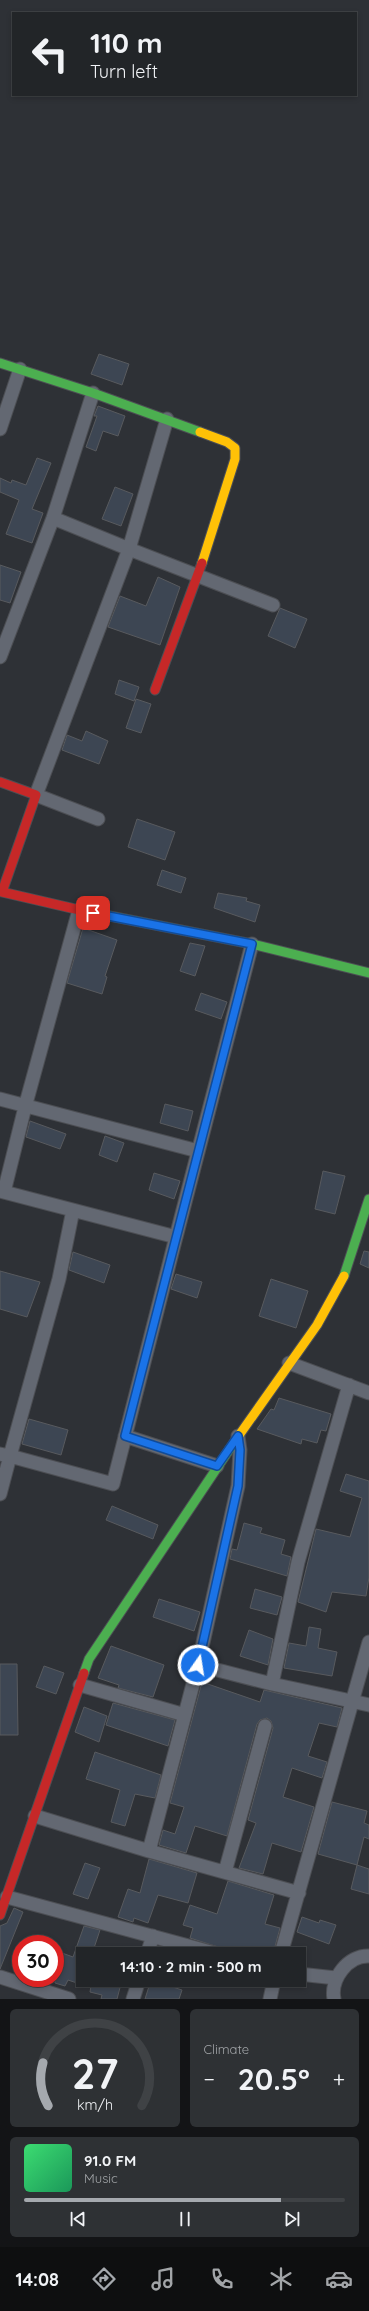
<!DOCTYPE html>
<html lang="en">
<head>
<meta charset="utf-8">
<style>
	body { margin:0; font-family:Quicksand,sans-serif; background:#2e3134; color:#f1f3f6; height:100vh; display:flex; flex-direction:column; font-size:15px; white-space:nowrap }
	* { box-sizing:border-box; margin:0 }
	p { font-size:13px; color:#a2a5a8 }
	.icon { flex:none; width:22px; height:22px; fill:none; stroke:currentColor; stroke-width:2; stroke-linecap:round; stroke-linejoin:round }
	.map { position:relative; height:1999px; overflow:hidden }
	.drawer { display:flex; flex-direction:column; gap:10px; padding:10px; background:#131416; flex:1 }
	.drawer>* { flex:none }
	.top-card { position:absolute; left:12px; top:12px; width:345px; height:84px; border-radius:0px; box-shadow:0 2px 6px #0003,0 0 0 1px #3f4245; background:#222528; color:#f1f3f6; overflow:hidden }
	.speed { position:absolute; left:12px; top:1935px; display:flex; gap:8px; font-size:20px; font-weight:700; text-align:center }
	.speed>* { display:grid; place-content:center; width:52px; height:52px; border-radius:50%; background:#222528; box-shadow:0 2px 6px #0003,0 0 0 1px #3f4245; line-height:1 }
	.speed .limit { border:6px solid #d22; background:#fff; color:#111 }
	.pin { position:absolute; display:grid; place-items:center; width:34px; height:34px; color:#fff; margin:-17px; border-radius:8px; box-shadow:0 2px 6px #0006 }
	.me { position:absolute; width:44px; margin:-22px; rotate:13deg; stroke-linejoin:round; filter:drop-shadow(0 0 3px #0008) }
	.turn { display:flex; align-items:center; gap:14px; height:84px; padding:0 12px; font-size:18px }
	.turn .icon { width:52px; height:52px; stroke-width:2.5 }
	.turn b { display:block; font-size:28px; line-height:34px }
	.big { font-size:30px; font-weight:800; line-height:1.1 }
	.drawer .tile { flex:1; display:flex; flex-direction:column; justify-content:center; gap:6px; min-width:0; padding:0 14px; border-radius:6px; background:#2e3134 }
	.drawer .dial { align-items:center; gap:0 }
	.dial svg { height:104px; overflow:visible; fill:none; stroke:#3f4245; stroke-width:7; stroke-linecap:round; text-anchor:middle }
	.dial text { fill:#f1f3f6; stroke:none }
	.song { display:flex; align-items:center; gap:12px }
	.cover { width:48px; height:48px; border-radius:6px; background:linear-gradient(135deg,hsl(140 70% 55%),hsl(150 70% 35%)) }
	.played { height:4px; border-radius:2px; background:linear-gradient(90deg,#a5a9ae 80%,#3f4245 80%) }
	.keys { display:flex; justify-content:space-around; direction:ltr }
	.heat { display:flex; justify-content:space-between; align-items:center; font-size:22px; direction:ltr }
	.drawer .tiles { flex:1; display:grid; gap:10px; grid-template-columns:1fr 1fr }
	.tile:last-child { grid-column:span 2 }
	.trip { position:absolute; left:76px; top:1947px; width:230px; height:40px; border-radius:0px; background:#222528; box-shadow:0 2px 6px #0003,0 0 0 1px #3f4245; font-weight:800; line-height:40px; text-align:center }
	.menu { display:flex; height:64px; justify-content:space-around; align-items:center; background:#0e0f10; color:#a2a5a8 }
	.menu .icon { width:28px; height:28px }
	.menu .on { color:#a5a9ae }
	.menu b { font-size:18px; color:#f1f3f6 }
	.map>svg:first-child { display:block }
	.building { fill:#3d4653; stroke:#585a5e }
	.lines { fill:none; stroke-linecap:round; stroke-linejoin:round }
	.street-casing { stroke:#4c4e53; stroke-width:15 }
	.fast-casing { stroke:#4c4e53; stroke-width:11 }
	.slow-casing { stroke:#4c4e53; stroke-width:11 }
	.jam-casing { stroke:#4c4e53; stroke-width:11 }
	.street { stroke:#636872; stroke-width:13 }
	.fast { stroke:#4caf50; stroke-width:9 }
	.slow { stroke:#ffc107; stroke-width:9 }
	.jam { stroke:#c62828; stroke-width:9 }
	.route-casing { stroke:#114b97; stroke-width:10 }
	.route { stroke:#1a73e8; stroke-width:7 }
</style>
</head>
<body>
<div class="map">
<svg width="369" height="1999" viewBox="0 0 369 1999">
	<rect width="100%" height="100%" fill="#2e3136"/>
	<path class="building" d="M99,354L129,364L122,385L91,374Z
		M98,406L125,416L118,436L103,431L96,451L86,447L97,416H94Z
		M37,458L51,463L32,509L43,513L32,543L6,534L19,500L0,492V478L11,483L12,480L26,485Z
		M115,487L133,494L121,526L102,519Z
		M0,565L21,572L10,603L0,600Z
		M158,577L180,587L160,645L108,627L120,596L146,606Z
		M280,608L307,619L295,648L268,636Z
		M119,680L139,687L134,701L115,694Z
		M136,699L151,704L141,733L126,728Z
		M86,731L108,741L99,764L62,750L67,735L82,741Z
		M137,819L175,832L165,860L128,847Z
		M162,870L186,878L181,893L157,885Z
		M218,893L247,898L246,901L260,905L255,922L214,908Z
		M83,928L117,940L105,976L107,977L102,994L67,983Z
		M190,943L205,946L195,976L180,971Z
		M201,993L227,1002L221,1019L195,1010Z
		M165,1104L193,1111L188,1131L160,1123Z
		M30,1121L66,1134L60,1149L26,1137Z
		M105,1136L124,1143L117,1162L99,1155Z
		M323,1171L345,1176L335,1214L315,1209Z
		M154,1173L180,1181L174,1199L149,1190Z
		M364,1251L369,1252V1268L360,1264Z
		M73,1252L110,1265L104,1283L69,1270Z
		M0,1271L40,1282L27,1317L0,1309Z
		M176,1274L202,1282L197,1298L171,1289Z
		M271,1279L308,1291L296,1328L259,1316Z
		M279,1398L331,1414L326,1431L321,1430L317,1443L302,1439L301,1444L257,1429L271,1409L274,1410Z
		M29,1419L68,1430L61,1455L22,1444Z
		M346,1474L369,1481V1577L366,1596L332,1592L326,1612L298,1602L316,1529L350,1537L362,1498L340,1491Z
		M112,1506L158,1525L153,1539L106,1520Z
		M244,1523L262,1528L260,1533L285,1540L281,1554L291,1557L287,1576L230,1559L232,1549L237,1550Z
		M255,1589L282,1597L277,1615L250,1608Z
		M159,1599L200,1612L194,1631L153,1617Z
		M309,1627L321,1629L318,1648L337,1652L332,1676L284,1668L289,1643L306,1646Z
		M249,1630L273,1639L268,1665L240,1656Z
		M111,1646L164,1665L153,1697L118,1688L119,1685L98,1678Z
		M0,1664H17L18,1735H0Z
		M44,1666L64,1673L56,1694L36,1687Z
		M202,1682L260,1702L264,1690L342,1708L337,1727L319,1723L308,1756L327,1762L322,1778L292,1768L283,1797L314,1807L301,1852L272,1843L263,1874L239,1868L256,1823L248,1820L273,1728L271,1721L267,1718L260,1720L257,1724L227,1836L195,1826L186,1853L159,1845L163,1830L175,1834L184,1807L170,1803Z
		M113,1703L175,1720L168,1746L106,1725Z
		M84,1707L107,1716L99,1742L75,1732Z
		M95,1752L161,1775L155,1798L135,1794L125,1826L111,1822L120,1790L86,1779Z
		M332,1802L367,1811L364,1823L369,1825V1839L364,1837L357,1865L318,1854Z
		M149,1859L197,1873L188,1903L158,1895L148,1923L134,1918L133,1922L118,1917L128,1889L140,1893Z
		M85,1863L100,1868L88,1899L73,1894Z
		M357,1865L369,1869V1894L351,1889Z
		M228,1881L274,1895L265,1924L280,1928L273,1954H240L190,1938L193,1928L183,1925L190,1905L217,1914Z
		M14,1908L23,1912L0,1969V1926L7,1923Z
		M302,1917L319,1923L320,1920L336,1925L329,1944L297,1932Z
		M84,1926L100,1930L92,1954H83V1985L68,1980L65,1986L55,1983V1955L61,1957L62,1953L73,1957Z
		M92,1980H122L117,1999H101L102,1995L90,1992Z
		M151,1980L182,1990L179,1999H145Z"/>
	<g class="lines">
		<defs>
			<path id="street" d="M0,429L20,369
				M53,518L129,549L167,419
				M0,657L53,518L93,393
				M98,819L36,795L129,549L273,605
				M0,1099L198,1151
				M0,1191L176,1237L252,944
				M4,1192L25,1107L79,910
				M289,1363L369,1393
				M125,1436L217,1466
				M238,1436L240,1450L238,1486L198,1665L272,1684L369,1705
				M0,1454L10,1456L59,1279L73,1210
				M0,1494L10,1456L113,1484L176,1237
				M272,1684L298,1562L349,1385
				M80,1685L185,1715
				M35,1816L149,1851L198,1665
				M149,1851L299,1893
				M225,1872L265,1726
				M7,1897L218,1954
				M147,1954L153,1936
				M281,1954L369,1642
				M299,1974L336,1978
				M0,1977L69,1999
				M133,1999L139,1980
				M270,1999L274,1980
				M334,1999C330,1979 348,1955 369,1956"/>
			<path id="fast" d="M0,363L93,393L200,432
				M84,911L252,944L369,973
				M344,1276L369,1199
				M84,1673L89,1659L235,1441"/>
			<path id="slow" d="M200,432L227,442L235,448V459L202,563
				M235,1441L317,1325L344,1276"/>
			<path id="jam" d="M155,690L202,563
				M0,782L36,795L2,892L84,911
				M0,1915L84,1673"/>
		</defs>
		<use href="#street" class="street-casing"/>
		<use href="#fast" class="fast-casing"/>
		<use href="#slow" class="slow-casing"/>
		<use href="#jam" class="jam-casing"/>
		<use href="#street" class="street"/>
		<use href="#fast" class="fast"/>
		<use href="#slow" class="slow"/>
		<use href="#jam" class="jam"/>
	</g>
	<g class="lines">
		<defs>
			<path id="route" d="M93,913L252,944L125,1436L217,1466L238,1436L240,1450L238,1486L198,1665"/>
		</defs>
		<use href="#route" class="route-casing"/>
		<use href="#route" class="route"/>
	</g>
</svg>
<div class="speed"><div class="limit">30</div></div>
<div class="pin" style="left:93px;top:913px;background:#d93025"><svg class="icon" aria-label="arrive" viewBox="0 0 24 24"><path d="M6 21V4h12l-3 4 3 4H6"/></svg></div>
<svg class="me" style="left:198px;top:1665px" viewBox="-20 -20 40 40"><circle r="17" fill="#1a73e8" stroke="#fff" stroke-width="3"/><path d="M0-11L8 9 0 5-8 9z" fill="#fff"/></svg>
<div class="trip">14:10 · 2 min · 500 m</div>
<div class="top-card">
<div class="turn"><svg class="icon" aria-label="left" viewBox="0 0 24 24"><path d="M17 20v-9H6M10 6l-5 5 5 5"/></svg><div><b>110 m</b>Turn left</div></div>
</div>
</div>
<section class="drawer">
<div class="tiles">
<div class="tile dial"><svg viewBox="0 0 100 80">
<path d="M14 69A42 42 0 1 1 86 69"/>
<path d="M14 69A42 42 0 0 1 10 36" stroke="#a5a9ae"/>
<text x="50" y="56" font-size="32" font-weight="700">27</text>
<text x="50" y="72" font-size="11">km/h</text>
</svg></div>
<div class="tile"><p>Climate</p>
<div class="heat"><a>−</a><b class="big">20.5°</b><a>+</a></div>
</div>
<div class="tile">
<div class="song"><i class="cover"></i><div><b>91.0 FM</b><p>Music</p></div></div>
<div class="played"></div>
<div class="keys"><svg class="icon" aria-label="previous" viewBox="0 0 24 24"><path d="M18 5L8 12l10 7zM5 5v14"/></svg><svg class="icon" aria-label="pause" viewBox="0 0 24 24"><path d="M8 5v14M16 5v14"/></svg><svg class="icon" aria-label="next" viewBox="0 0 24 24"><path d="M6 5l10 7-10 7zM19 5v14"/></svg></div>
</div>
</div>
</section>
<nav class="menu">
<b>14:08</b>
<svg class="icon on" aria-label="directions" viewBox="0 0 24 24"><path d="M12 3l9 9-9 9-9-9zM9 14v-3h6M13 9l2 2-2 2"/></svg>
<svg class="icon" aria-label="music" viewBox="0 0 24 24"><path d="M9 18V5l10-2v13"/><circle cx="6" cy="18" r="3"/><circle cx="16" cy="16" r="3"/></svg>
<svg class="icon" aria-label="phone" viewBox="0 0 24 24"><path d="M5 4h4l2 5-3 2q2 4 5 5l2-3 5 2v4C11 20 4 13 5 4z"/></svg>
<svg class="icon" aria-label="climate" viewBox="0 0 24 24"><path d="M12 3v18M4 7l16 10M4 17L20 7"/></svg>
<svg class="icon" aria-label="car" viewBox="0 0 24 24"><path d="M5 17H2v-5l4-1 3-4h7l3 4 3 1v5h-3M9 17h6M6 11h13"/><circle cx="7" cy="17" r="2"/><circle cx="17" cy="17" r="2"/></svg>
</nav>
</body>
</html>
